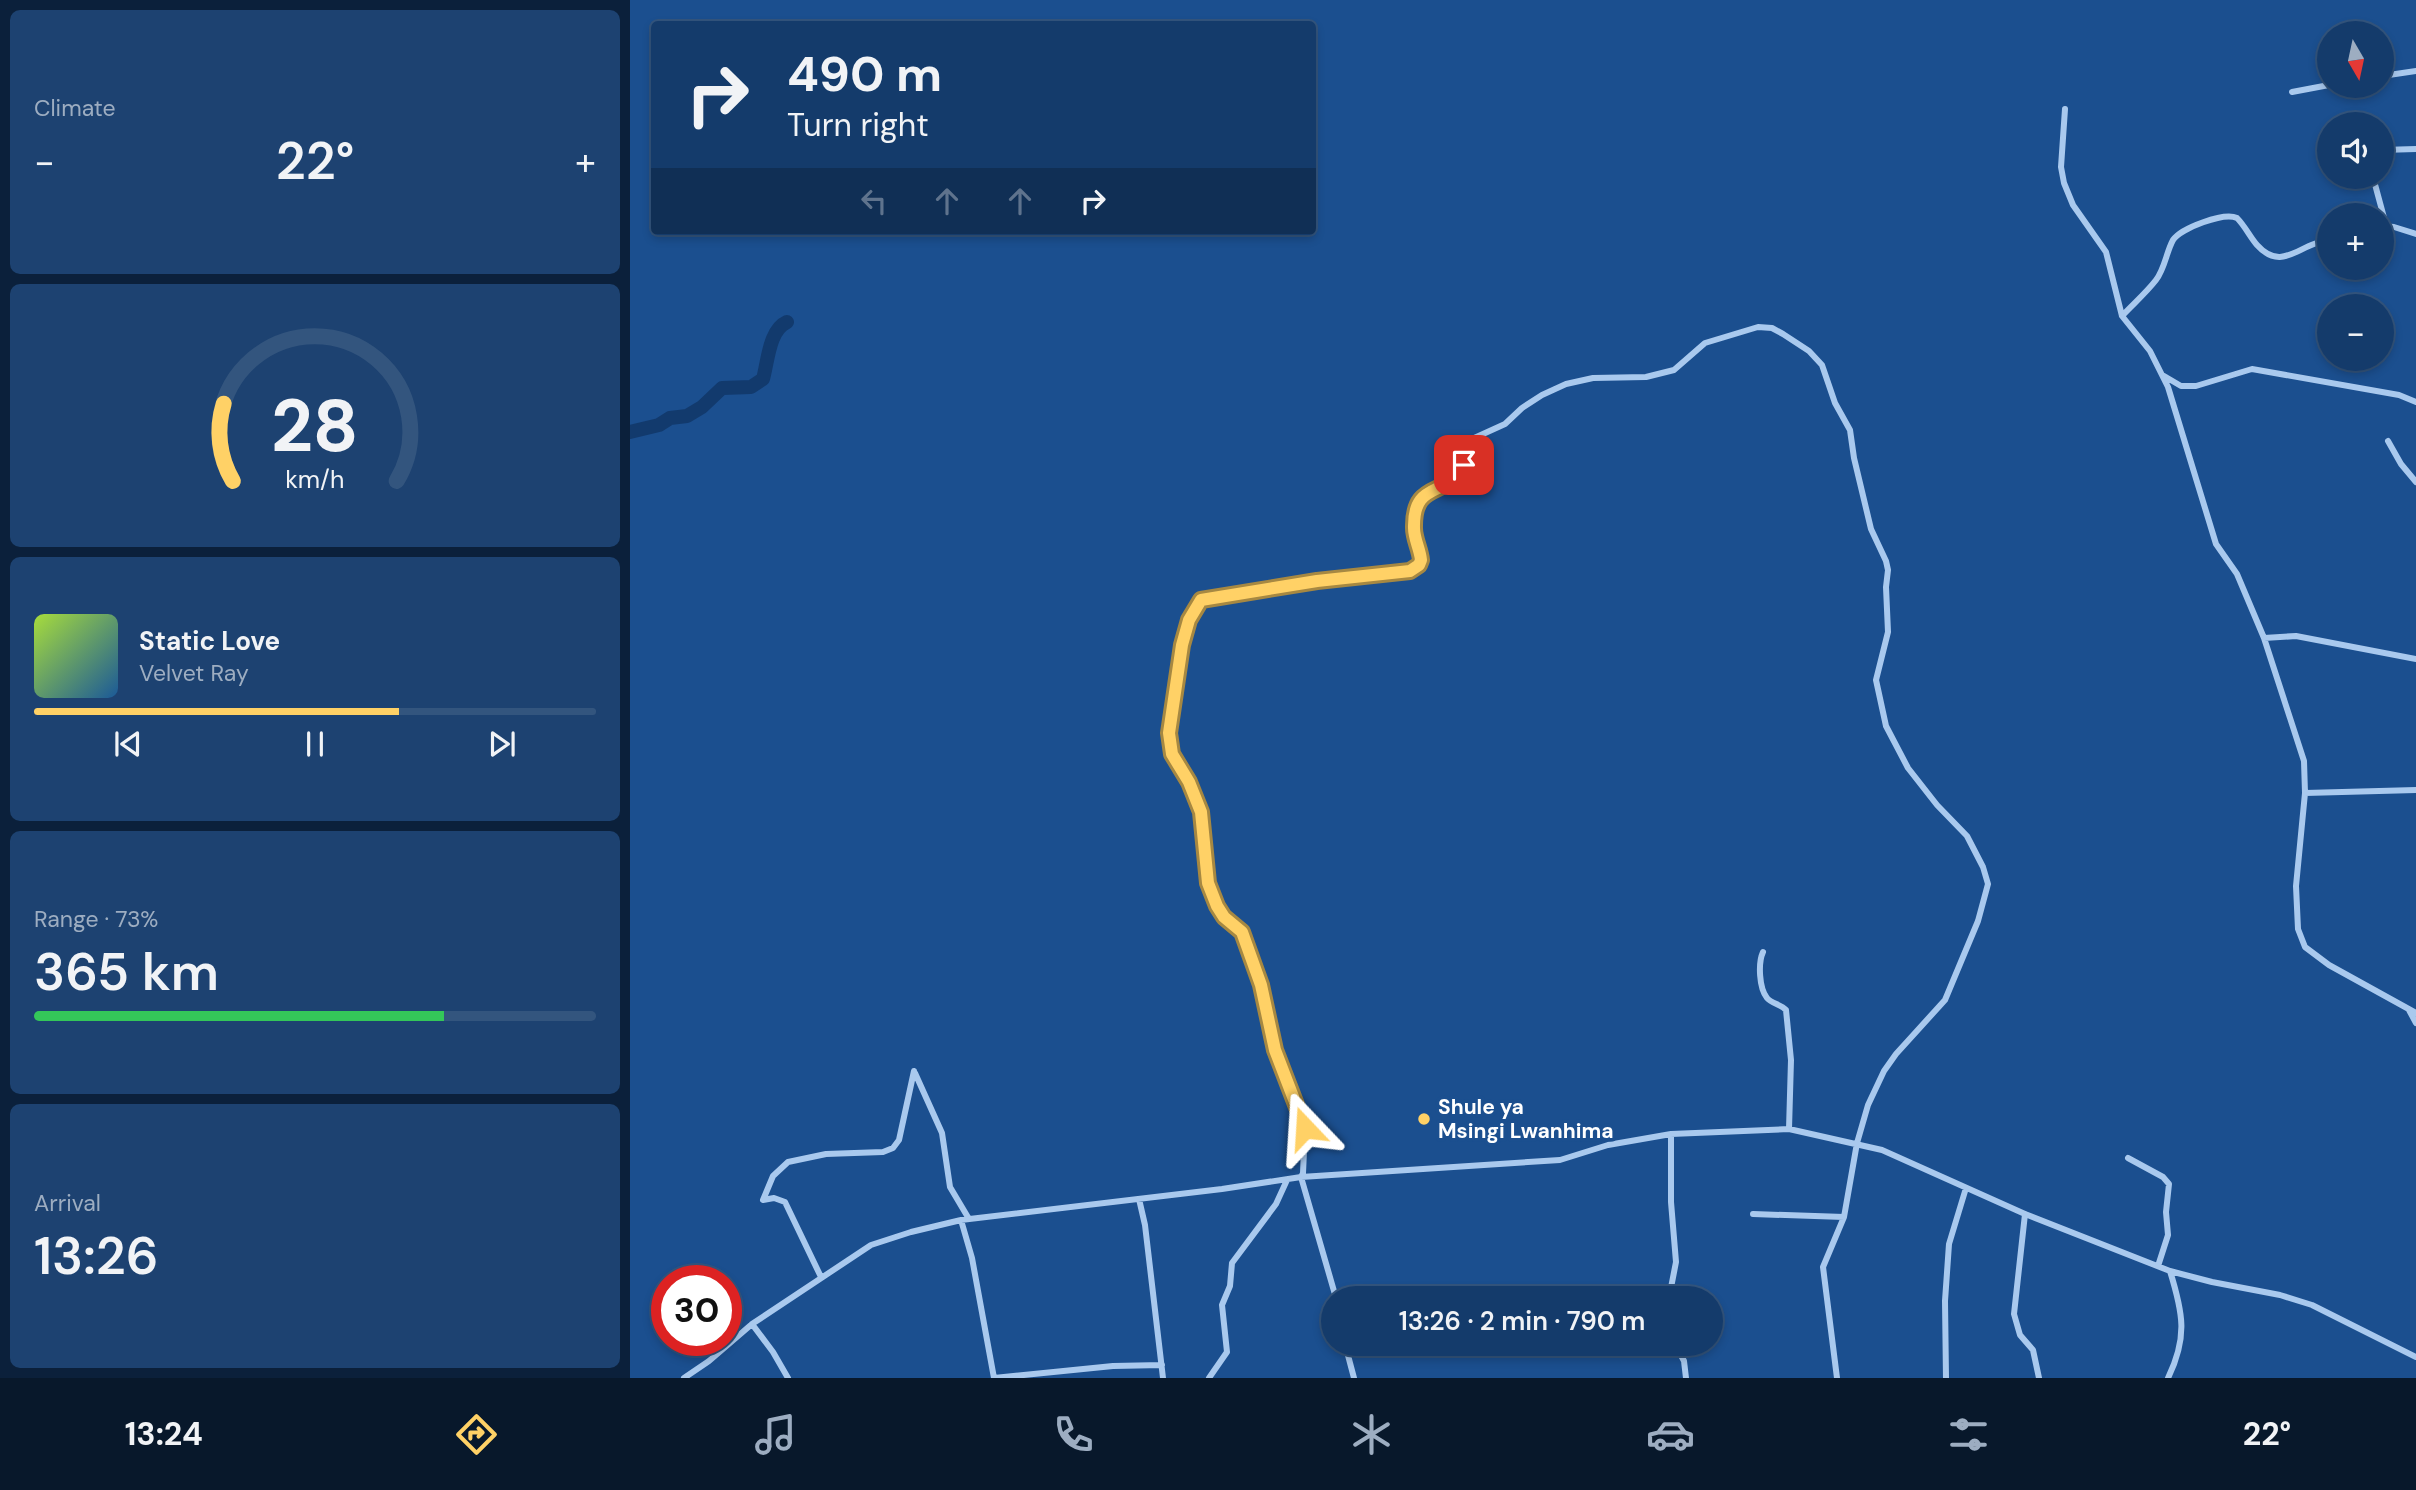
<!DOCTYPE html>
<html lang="en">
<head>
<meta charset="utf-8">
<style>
	body { margin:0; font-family:"DM Sans",sans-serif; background:#1d4271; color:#f1f3f6; height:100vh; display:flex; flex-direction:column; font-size:26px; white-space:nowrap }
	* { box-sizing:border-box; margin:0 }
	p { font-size:23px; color:#9dadc1 }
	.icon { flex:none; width:38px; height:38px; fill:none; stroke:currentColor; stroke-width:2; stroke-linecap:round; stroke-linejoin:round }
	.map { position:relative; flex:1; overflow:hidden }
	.sheet { display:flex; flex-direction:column; gap:10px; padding:10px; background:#0b203b; width:630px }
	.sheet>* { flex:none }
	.guide { position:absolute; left:21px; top:21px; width:665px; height:214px; border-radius:7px; box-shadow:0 4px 10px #0003,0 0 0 2px #33557e; background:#143b6b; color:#f1f3f6; overflow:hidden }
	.needle { width:46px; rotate:171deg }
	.controls { position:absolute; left:1687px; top:21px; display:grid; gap:14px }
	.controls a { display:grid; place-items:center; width:77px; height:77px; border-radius:50%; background:#143b6b; box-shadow:0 4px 10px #0003,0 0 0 2px #33557e; font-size:35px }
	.speed { position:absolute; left:21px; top:1265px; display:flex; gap:14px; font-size:35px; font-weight:700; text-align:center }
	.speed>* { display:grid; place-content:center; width:91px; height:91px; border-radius:50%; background:#143b6b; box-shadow:0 4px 10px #0003,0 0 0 2px #33557e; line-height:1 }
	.speed .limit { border:10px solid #d22; background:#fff; color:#111 }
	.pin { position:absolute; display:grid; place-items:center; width:60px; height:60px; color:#fff; margin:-30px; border-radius:14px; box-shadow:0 4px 10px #0006 }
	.me { position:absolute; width:77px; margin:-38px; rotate:340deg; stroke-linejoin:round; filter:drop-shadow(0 0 5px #0008) }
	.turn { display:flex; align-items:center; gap:24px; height:147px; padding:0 21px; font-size:32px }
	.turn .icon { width:91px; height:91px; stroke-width:2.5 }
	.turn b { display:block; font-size:49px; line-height:60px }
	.lanes { display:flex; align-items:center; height:66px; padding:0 21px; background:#0003; justify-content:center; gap:35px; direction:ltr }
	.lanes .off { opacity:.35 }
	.big { font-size:52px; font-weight:600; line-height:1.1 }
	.sheet .card { flex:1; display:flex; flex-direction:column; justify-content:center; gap:10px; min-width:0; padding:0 24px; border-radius:10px; background:#1d4271 }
	.sheet .dial { align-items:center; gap:0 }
	.dial svg { height:182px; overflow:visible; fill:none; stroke:#33557e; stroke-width:7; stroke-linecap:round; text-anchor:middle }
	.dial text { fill:#f1f3f6; stroke:none }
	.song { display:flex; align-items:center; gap:21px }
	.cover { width:84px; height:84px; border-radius:10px; background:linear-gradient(135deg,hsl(80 70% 55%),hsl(210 70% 35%)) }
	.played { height:7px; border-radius:4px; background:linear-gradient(90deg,#ffd166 65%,#33557e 65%) }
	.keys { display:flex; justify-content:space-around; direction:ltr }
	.heat { display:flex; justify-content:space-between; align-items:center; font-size:38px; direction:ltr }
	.charge { height:10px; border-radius:5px; background:linear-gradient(90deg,#34c759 73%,#33557e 0) }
	.trip { position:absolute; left:691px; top:1286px; width:402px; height:70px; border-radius:35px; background:#143b6b; box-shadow:0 4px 10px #0003,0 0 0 2px #33557e; font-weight:600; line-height:70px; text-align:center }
	.dock { display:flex; height:112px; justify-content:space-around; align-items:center; background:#08182b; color:#9dadc1 }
	.dock .icon { width:49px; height:49px }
	.dock .selected { color:#ffd166 }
	.dock b { font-size:32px; color:#f1f3f6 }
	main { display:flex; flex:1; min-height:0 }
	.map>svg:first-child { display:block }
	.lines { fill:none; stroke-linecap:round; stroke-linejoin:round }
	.river { stroke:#123a6d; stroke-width:14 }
	.minor { stroke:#a9c9ee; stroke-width:6 }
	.route-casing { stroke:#a68842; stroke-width:18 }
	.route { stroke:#ffd166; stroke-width:12 }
	.poi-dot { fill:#ffd166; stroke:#1b4f8f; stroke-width:2.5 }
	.labels { text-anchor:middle; stroke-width:7; stroke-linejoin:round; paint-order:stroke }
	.poi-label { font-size:21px; font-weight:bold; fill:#fff; stroke:#1b4f8f; text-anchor:start }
</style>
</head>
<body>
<main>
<section class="sheet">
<div class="card"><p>Climate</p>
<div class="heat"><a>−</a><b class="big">22°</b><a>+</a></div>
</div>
<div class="card dial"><svg viewBox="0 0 100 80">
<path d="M14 69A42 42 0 1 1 86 69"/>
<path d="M14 69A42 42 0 0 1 10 35" stroke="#ffd166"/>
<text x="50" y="56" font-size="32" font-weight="700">28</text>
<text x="50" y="72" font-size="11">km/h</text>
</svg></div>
<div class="card">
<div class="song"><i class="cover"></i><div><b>Static Love</b><p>Velvet Ray</p></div></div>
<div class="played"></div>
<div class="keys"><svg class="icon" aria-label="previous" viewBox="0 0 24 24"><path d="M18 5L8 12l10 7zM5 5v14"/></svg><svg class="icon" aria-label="pause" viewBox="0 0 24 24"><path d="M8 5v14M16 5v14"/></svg><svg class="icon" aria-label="next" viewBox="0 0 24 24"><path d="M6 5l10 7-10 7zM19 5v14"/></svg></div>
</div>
<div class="card"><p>Range · 73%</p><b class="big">365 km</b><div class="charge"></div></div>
<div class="card"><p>Arrival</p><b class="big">13:26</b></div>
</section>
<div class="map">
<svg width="1786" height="1378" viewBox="0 0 1786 1378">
	<rect width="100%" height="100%" fill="#1b4f8f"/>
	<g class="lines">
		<path class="river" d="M0,432L29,425L40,418L57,416L72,407L92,388L121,387L133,379C138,361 139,330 157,322"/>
		<path class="minor" d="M1752,76L1786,71
			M1662,92L1699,85
			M1435,109L1431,167L1434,183L1443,205L1476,252L1492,316L1520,351L1538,387L1586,544L1607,574L1634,638L1674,761L1675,793L1666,886L1668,929L1675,947L1699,965L1786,1013
			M1752,150L1786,149
			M1743,177L1756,225
			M1752,226L1764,227L1786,234
			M1492,316C1503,304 1516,293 1526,280C1535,268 1536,253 1543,240C1551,228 1594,212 1607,218C1615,226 1620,237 1627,245C1653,274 1671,241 1699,241
			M1534,376L1551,386H1566L1622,369L1769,395L1786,402
			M1758,441L1771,464L1786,482
			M1634,638L1666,636L1786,659
			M1675,793L1786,790
			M1133,952C1128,963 1129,988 1137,998C1142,1004 1151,1004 1156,1010L1161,1060L1159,1129
			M1779,1010L1786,1023
			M285,1073L312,1133L320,1187L339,1219
			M1498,1158L1533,1177L1539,1184L1536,1212L1538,1235L1528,1266
			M509,1199L515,1225L533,1378
			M133,1200L143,1176L158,1162L196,1154L253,1152L263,1148L269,1140L284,1071
			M133,1200L144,1198L155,1202L191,1277
			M1123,1214L1214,1217
			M1395,1214L1384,1314L1390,1335L1403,1350L1409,1378
			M331,1220L342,1258L364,1378
			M706,1298L671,1177L673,1173L675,1128L645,1050L631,985L612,932L594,917L587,906L578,883C576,856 577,823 567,797C558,774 541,758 539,733C545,695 547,629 571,600L581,597L780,571L789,565L791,560L784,528L785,510L789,500L800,491L818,485L825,479L834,465L842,439L875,424L892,408L912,395L936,384L963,378L1016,377L1044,370L1075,343L1128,327L1142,328L1153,334L1179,351L1192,365L1205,403L1220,430L1224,458L1241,529L1256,561L1258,570L1256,587L1258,632L1246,680L1256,726L1278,768L1307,805L1337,836L1353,867L1358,884L1348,921L1315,1000L1266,1054L1254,1071L1238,1105L1227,1143L1214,1217L1193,1267L1207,1378
			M1039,1298L1046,1262L1041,1202V1134
			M122,1324L143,1352L158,1378
			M715,1344L724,1378
			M1045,1344L1054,1361L1056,1378
			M54,1378L79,1361L122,1324L241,1245L281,1232L331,1220L592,1189L671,1177L930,1160L978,1145L1041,1134L1159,1129L1252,1150L1395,1214L1540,1271L1582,1282L1650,1295L1682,1305L1786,1357
			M364,1378L483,1366L532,1365
			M579,1378L597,1352L592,1305L600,1286L602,1263L646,1204L657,1180
			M1316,1378L1315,1301L1319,1244L1336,1188
			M1538,1378C1558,1337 1553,1313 1540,1271"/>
	</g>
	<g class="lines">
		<defs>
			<path id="route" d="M675,1128L645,1050L631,985L612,932L594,917L587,906L578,883L571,812L559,782L542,754L539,733L552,645L559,620L571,600L687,581L780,571L789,565L791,560C790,549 784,539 784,528C783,479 817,499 834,465"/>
		</defs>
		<use href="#route" class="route-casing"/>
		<use href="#route" class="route"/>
	</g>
	<circle class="poi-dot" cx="794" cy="1119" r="7"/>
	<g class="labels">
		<g class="poi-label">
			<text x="808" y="1114">Shule ya<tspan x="808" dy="24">Msingi Lwanhima</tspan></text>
		</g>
	</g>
</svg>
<div class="controls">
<a><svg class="needle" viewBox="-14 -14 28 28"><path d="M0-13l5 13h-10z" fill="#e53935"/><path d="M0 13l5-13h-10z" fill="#9dadc1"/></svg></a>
<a><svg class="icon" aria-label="sound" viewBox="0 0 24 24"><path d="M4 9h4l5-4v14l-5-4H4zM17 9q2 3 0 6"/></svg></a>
<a>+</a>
<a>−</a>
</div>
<div class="speed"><div class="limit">30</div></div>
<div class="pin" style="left:834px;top:465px;background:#d93025"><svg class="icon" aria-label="arrive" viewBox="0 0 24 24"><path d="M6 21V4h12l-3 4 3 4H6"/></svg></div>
<svg class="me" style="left:675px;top:1128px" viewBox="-20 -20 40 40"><path d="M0-17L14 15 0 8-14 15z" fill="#ffd166" stroke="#fff" stroke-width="4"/></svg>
<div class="trip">13:26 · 2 min · 790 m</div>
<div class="guide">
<div class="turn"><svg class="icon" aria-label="right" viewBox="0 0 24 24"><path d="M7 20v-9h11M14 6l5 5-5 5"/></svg><div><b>490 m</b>Turn right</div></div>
<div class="lanes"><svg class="icon off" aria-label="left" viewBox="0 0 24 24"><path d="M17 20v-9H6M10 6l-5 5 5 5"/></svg><svg class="icon off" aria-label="ahead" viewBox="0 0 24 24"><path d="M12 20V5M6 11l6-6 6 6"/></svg><svg class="icon off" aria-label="ahead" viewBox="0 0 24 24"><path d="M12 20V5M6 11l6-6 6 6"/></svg><svg class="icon" aria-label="right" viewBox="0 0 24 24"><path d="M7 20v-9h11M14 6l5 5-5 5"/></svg></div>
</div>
</div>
</main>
<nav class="dock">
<b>13:24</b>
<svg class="icon selected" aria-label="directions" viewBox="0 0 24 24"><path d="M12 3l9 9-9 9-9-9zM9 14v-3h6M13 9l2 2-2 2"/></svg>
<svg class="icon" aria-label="music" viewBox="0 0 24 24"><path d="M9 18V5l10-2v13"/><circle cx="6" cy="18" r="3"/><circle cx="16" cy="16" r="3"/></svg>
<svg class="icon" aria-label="phone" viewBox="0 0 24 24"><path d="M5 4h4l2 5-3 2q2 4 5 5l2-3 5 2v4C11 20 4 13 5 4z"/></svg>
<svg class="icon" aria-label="climate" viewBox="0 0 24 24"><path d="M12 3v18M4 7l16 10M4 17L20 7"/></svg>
<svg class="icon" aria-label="car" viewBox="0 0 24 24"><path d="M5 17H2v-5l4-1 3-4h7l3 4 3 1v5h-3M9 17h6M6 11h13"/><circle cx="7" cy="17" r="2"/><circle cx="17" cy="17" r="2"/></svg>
<svg class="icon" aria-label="filters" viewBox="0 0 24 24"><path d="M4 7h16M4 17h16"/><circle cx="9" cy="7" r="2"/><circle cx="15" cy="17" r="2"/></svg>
<b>22°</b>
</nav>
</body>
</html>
